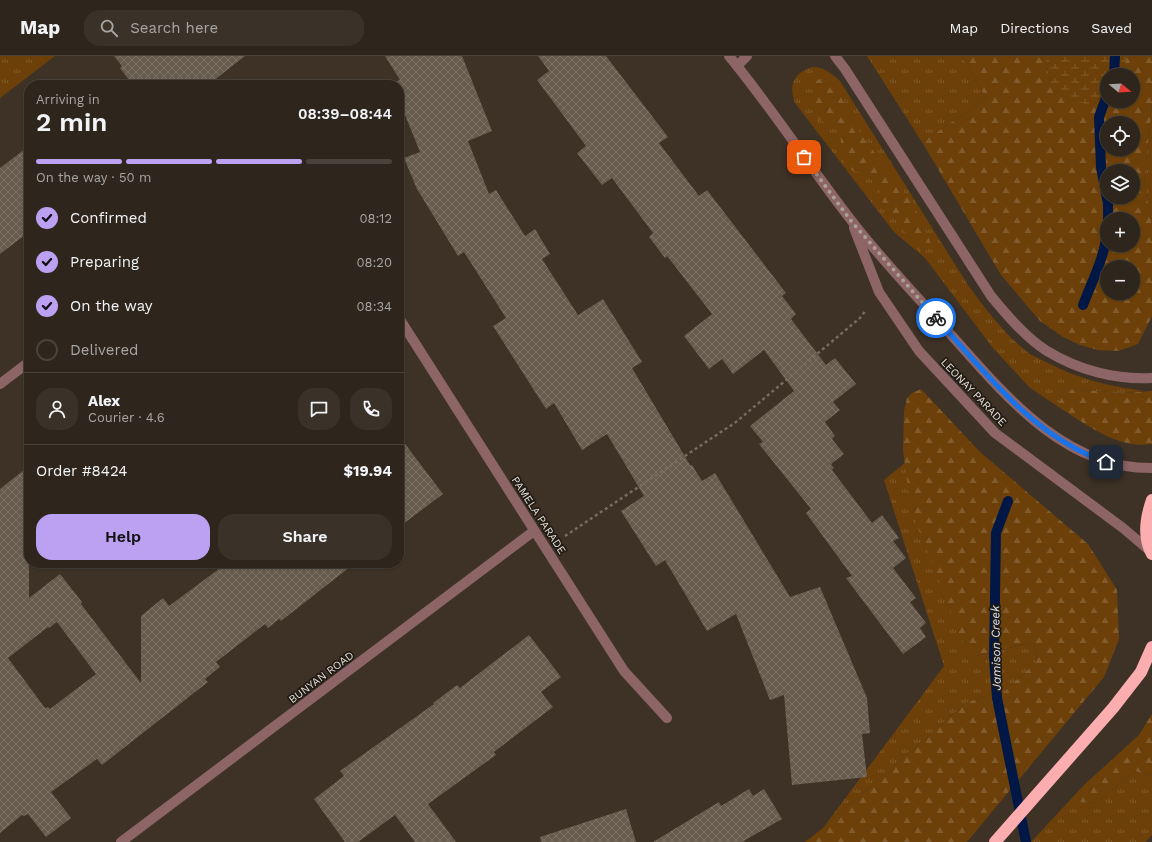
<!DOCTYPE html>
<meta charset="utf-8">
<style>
:root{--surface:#2e261c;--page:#3a3229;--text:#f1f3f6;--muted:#a7a5a3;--line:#49433b;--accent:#bca0f2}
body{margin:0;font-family:"Work Sans",sans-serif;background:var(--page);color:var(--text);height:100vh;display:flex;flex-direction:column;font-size:15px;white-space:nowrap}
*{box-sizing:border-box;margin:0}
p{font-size:13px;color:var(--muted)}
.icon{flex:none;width:22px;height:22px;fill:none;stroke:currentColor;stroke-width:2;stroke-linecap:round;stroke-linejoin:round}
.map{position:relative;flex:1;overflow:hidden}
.side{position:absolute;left:24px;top:24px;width:380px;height:488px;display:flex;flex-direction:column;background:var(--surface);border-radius:16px;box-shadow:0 1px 3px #0004,0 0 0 1px var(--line)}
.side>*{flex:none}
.needle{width:26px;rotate:108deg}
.controls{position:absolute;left:1100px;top:12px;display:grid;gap:8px}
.controls a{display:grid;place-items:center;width:40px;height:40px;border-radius:50%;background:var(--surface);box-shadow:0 1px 3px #0004,0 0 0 1px var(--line);font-size:20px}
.pin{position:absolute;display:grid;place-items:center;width:34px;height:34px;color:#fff;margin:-17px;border-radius:8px;box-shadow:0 2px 6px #0006}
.courier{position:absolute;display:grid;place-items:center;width:40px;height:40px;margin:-20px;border:3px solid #1a73e8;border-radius:50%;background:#fff;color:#222;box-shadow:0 1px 5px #0007}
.headline em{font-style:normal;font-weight:600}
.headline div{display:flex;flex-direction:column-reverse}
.headline{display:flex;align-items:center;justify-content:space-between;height:68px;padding:0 12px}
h1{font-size:26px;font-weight:600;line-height:30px}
.bar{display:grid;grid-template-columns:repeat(4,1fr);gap:6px 4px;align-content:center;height:48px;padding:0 12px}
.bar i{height:5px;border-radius:3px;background:var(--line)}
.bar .selected{background:var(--accent)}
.bar p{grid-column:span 4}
.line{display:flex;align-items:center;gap:10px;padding:0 12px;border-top:1px solid var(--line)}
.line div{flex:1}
.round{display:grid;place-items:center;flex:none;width:42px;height:42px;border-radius:16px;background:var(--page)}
ol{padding:0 12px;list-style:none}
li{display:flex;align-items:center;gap:12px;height:44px}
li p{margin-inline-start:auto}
li .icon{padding:4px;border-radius:50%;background:var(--accent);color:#111;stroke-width:4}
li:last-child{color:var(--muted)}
li i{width:22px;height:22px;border:2px solid var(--line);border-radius:50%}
.cta{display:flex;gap:8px;margin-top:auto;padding:8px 12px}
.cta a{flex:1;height:46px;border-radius:16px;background:var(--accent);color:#111;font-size:16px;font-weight:600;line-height:46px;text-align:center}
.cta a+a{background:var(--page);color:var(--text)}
header{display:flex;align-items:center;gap:24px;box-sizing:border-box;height:56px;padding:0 20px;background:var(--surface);border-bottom:1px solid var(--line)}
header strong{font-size:19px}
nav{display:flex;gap:22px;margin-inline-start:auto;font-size:14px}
.search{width:280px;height:36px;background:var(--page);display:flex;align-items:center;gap:10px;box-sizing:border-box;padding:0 14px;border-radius:16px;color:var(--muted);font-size:15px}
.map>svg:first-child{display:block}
.grass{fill:url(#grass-tufts)}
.forest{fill:url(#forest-firs);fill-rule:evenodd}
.wetland{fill:url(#wetland-marsh)}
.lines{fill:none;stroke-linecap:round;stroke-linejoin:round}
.stream{stroke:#011746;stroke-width:10}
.building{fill:url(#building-cross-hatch);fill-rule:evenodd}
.path{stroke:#776c62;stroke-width:2.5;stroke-dasharray:3 3;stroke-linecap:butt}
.minor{stroke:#8d6566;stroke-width:10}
.highway{stroke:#fcadaf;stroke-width:12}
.done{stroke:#aba198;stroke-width:4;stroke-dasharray:0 7.2}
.route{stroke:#1a73e8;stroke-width:5}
.labels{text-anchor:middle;stroke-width:3.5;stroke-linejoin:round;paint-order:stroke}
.street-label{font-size:11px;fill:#e5ddd6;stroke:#201b15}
.water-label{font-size:12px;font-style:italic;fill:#d9e5f8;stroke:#201b15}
</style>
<header>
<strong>Map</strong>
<div class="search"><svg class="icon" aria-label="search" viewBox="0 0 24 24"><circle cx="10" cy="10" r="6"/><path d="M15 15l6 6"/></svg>Search here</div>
<nav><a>Map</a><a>Directions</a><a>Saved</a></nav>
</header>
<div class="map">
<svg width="1152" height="786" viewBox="0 0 1152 786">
<defs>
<pattern id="grass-tufts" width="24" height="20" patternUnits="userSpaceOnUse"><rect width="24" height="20" fill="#6c4008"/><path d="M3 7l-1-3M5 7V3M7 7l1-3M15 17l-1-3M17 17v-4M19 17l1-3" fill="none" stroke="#815b2b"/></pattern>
<pattern id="forest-firs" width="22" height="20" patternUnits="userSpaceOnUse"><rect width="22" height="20" fill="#6c4008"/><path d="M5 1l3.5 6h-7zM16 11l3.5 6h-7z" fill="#815b2b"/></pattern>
<pattern id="wetland-marsh" width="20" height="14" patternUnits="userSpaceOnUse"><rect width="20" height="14" fill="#6c4008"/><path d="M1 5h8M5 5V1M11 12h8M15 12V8" fill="none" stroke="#815b2b"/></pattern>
<pattern id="building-cross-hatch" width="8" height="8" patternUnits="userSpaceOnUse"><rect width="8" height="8" fill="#665b4c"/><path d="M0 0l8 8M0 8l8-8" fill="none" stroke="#7c7265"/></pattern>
</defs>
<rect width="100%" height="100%" fill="#3e3226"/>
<g class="grass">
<polygon points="0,0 55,0 0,42"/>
<polygon points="867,0 962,0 986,43 922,86"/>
<path d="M812,11C824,11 831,17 840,25L968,229C985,252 1003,277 1026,295C1032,300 1041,303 1048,307C1078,323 1109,330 1144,335L1124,337L1066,333L1057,350L1029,331L993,292L925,202L894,176L795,47C788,27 794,18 812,11Z"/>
<polygon points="1152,48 1152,169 1144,126"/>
<polygon points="911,402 977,600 1034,586 1037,605 1005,635 967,646 823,772 944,610 884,424"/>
<polygon points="1135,715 1152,720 1152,779 1146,786 1031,786 1084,729 1078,746 1096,747"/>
</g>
<g class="forest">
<path d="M962,0H1045L1050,26L1092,50L1107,34V45H1133V19H1121L1127,0H1152V48L1144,126L1152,169V260L1138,288L1118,295L1098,294L1080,289L1063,281L1040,265L1001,219L922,86L986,43ZM1107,67H1133V93H1107ZM1107,115H1133V141H1107ZM1107,163H1133V189H1107ZM1107,211H1133V237H1107Z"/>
<path d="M816,23L834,26C842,42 849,61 859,75C884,111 917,146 931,188L920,196L881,144L876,121L853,115L844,106L840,80L837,73L818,63L809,48Z"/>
<polygon points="921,333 980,396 1088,488 1117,534 1119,583 1104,621 967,786 805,786 823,772 967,646 1005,635 1037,605 1034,586 976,600 963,587 911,454 903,395 904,355 907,342 912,337"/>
<path d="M1066,333L1124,337L1152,335V388C1116,393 1086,368 1057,350Z"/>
<polygon points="1152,658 1152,720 1135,715 1096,747 1078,746 1084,729 1139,679"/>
</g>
<polygon class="wetland" points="1045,0 1127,0 1121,19 1107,19 1107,34 1092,50 1066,42 1050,26"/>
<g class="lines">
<g class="stream">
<polyline points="1114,19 1115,0"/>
<polyline points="1107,39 1099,61 1101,111 1108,148 1108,163"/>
<path d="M1083,249C1092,225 1106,199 1107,173"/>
<polyline points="1008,445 996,477 994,602 997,642 1026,786"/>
</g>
</g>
<g class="building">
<polygon points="114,0 245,0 208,29 133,29 120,12 122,10"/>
<polygon points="385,0 462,0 492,75 468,85 489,138 496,134 525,180 535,173 550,198 542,203 578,259 603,243 642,306 632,312 690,409 692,409 702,425 715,417 790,541 820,531 867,642 870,677 862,678 867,721 792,729 784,639 770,644 736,558 707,575 665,504 656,510 621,455 644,440 607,378 582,394 554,347 546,353 493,270 506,262 464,196 458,200 417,133 404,102 420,96 399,44 399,29 393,29 392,27 400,24"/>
<polygon points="538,0 606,0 668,81 659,87 699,140 707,134 786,237 782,240 796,258 791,263 826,309 835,302 856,328 833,346 840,354 825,366 835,380 832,383 844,398 831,408 834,412 832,414 872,467 882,459 899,482 893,485 906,502 893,512 916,542 910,546 926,567 920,572 926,581 903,598 846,522 852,520 806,457 811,453 759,388 763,386 750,370 794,335 764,294 733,318 722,303 709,313 684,280 712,258 667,200 665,202 649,181 653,177 612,122 602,129 577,97 586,90 537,24 549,15"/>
<polygon points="29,90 29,176 0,198 0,112"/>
<polygon points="399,380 443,438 399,471"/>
<path d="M29,410V542L60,518L82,546L81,548L141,627V560L163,542L169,550L227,507H355L281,565L279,563L268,572L265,568L216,606L220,611L205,623L208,626L102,709L97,703L51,736L71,762L46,781L28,758L24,760L22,759L0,777V433ZM57,566L96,618L50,653L48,651L45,652L8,602L48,571L49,572Z"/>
<polygon points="529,579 561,621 541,636 553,651 494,696 496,699 428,748 456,786 415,786 395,759 358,786 345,786 314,743 344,720 340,715 434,648 433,647 457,629 460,632"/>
<polygon points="749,733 753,740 764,733 782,763 742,786 653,786 719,746 721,750"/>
<polygon points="626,753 636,786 541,786 540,781"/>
</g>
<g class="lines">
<polyline class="path" points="565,480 736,366 860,262 866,254"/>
<g class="minor">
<path d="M729,0C772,52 809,110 851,164C880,202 913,236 945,272C1000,333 1061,413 1152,412"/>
<path d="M835,0L845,13L991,240C1007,259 1025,281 1047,295C1078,314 1116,324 1152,322"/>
<polyline points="737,10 747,0"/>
<polyline points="854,172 879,236 919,295 995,377 1123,472 1150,495"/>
<polyline points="399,262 624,615 667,662"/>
<polyline points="0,328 29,306"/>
<polyline points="121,786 534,475"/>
</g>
<g class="highway">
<path d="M1152,444C1146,461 1143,482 1152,498"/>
<polyline points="995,786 1113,652 1141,616 1152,591"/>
</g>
</g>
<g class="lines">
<polyline class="done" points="804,101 851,165 936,262"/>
<path class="route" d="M936,262C986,317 1033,381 1106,406"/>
</g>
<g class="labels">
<g class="street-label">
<text transform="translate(974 336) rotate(46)" y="4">LEONAY PARADE</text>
<text transform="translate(539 459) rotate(57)" y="4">PAMELA PARADE</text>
<text transform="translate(321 621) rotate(-37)" y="4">BUNYAN ROAD</text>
</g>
<g class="water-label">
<text transform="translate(996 592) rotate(-91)" y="4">Jamison Creek</text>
</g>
</g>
</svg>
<div class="controls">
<a><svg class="needle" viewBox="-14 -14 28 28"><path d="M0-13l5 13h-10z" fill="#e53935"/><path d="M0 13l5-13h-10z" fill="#a7a5a3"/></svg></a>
<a><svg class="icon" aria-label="locate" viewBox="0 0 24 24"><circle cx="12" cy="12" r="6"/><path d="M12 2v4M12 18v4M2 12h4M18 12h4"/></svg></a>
<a><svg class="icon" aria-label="layers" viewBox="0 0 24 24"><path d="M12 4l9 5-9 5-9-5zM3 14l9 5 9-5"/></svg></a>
<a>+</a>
<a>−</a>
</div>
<div class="pin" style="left:804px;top:101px;background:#ea580c"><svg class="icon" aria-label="bag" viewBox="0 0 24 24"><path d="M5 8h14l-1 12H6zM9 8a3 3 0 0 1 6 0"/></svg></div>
<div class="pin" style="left:1106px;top:406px;background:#1f2937"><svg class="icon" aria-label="home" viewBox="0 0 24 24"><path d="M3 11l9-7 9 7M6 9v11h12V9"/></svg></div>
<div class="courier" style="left:936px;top:262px"><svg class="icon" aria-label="bike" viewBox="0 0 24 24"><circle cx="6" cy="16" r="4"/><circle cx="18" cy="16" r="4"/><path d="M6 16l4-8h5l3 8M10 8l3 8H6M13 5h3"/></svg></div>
<section class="side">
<div class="headline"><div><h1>2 min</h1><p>Arriving in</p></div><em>08:39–08:44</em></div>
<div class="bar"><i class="selected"></i><i class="selected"></i><i class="selected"></i><i></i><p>On the way · 50 m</p></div>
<ol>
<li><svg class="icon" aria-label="check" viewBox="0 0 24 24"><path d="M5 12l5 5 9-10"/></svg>Confirmed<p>08:12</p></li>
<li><svg class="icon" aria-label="check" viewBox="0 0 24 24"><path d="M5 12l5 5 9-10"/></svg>Preparing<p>08:20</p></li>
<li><svg class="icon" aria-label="check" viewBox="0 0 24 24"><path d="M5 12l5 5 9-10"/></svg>On the way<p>08:34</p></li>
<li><i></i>Delivered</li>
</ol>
<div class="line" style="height:72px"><a class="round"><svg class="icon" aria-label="person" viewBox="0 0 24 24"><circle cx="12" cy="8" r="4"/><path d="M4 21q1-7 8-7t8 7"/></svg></a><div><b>Alex</b><p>Courier · 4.6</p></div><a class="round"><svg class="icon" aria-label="chat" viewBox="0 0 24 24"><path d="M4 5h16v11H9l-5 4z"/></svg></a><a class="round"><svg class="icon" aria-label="phone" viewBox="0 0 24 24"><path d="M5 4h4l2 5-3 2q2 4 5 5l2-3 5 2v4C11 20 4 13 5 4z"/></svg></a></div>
<div class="line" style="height:52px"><div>Order #8424</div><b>$19.94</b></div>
<div class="cta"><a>Help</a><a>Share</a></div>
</section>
</div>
